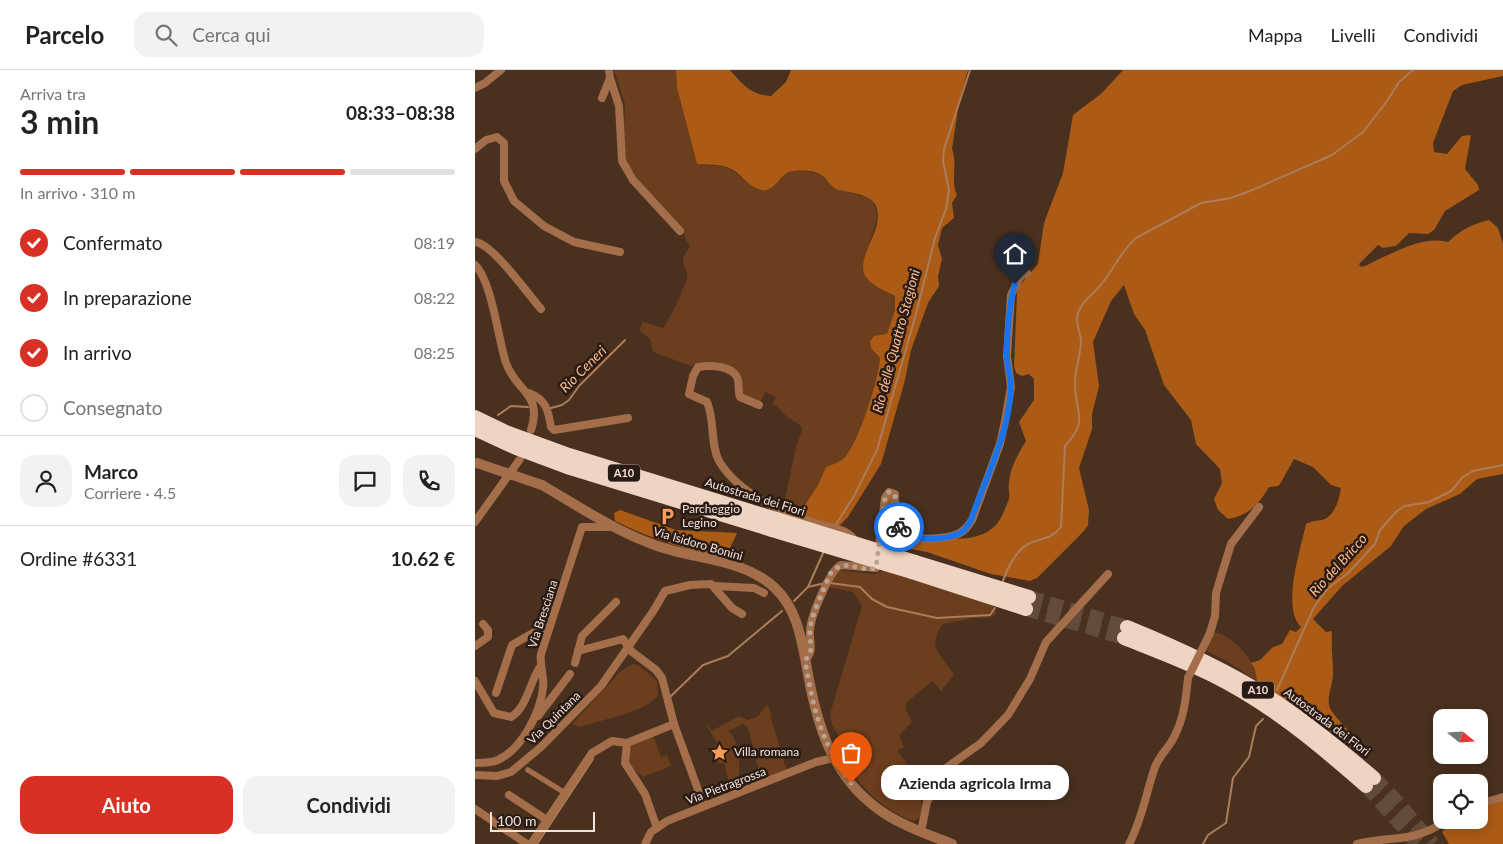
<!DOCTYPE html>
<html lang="it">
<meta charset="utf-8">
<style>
:root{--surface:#fff;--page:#f2f2f2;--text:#222;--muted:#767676;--line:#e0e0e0;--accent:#d93025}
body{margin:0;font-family:Lato,sans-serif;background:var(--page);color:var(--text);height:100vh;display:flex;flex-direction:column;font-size:19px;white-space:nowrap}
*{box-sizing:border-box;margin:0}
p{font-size:16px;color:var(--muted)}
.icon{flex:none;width:28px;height:28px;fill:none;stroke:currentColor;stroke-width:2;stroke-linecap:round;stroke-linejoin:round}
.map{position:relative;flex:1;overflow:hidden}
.sheet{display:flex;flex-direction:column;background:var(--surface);width:475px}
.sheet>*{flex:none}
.needle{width:32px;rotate:108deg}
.buttons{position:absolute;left:958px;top:639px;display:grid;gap:10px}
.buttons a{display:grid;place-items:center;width:55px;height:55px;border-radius:10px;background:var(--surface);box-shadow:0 2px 12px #0003;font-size:25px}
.scale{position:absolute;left:15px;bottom:12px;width:105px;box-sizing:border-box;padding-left:5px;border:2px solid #f4e3d8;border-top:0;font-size:14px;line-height:18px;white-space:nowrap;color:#f4e3d8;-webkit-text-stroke:4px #271b14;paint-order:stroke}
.pin{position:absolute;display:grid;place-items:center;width:42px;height:42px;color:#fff;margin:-51px -21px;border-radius:50% 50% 50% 0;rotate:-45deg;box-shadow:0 0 5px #0007}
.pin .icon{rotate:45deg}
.courier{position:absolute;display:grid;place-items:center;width:50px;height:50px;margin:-25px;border:4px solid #1a73e8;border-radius:50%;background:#fff;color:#222;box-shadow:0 1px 6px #0007}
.bubble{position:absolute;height:35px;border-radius:15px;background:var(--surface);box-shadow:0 2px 12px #0003;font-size:16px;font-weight:700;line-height:35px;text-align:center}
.overview em{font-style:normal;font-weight:700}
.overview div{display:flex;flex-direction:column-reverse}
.overview{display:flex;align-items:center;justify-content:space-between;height:85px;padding:0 20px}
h1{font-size:32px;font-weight:700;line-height:38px}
.bar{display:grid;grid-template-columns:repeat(4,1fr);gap:8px 5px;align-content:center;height:60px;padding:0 20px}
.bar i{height:6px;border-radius:4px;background:var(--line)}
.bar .on{background:var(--accent)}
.bar p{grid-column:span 4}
.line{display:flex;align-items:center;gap:12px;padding:0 20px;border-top:1px solid var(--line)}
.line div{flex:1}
.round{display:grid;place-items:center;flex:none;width:52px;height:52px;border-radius:15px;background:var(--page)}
ol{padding:0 20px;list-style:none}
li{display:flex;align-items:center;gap:15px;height:55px}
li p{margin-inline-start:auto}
li .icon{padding:5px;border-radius:50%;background:var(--accent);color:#fff;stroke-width:4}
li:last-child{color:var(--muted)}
li i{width:28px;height:28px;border:2px solid var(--line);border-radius:50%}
.button{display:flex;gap:10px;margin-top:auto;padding:10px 20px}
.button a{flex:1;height:58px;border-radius:15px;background:var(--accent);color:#fff;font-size:20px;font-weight:700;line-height:58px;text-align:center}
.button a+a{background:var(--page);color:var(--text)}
header{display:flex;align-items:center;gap:30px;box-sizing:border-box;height:70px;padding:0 25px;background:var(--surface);border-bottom:1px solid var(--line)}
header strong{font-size:24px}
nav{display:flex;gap:28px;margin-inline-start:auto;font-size:18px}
.search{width:350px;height:45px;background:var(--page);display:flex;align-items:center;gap:12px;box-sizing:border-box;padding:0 18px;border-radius:15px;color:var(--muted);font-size:19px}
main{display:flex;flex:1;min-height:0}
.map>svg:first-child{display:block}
.green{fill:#6b3e1d}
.forest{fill:#ab5b16}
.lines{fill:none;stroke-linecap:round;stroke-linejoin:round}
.stream{stroke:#ad7c58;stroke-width:2}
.motorway-tunnel{stroke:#634b3b;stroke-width:14;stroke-dasharray:14 7;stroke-linecap:butt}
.pedestrian{stroke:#a36e49;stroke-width:5.5}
.minor{stroke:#a36e49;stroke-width:8}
.tertiary{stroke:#a36e49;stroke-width:10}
.motorway{stroke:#efd4c3;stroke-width:14}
.minor-bridge{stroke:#a36e49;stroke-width:8}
.tertiary-bridge{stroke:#a36e49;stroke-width:10}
.motorway-bridge{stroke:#efd4c3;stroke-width:14}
.done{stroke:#b8a497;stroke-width:5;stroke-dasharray:0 9}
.route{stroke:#1a73e8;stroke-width:6}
.labels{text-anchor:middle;stroke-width:5;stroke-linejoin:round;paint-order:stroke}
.shield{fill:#271b14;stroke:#b6a79d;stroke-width:1}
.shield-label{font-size:11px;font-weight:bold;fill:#f4e3d8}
.street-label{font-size:12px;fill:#f4e3d8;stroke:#271b14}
.poi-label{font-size:12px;fill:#f4e3d8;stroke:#271b14;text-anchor:start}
.water-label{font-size:14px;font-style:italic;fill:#fcba8f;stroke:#271b14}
</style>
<header>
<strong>Parcelo</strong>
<div class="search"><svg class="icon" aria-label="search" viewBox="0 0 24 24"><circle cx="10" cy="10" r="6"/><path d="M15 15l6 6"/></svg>Cerca qui</div>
<nav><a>Mappa</a><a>Livelli</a><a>Condividi</a></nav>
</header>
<main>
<section class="sheet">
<div class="overview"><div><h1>3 min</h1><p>Arriva tra</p></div><em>08:33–08:38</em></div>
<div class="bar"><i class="on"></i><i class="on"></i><i class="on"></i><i></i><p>In arrivo · 310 m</p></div>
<ol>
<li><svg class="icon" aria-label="check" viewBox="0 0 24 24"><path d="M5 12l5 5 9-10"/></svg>Confermato<p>08:19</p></li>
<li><svg class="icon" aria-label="check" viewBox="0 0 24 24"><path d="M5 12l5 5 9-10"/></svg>In preparazione<p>08:22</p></li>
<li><svg class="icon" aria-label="check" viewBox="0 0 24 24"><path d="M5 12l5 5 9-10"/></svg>In arrivo<p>08:25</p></li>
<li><i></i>Consegnato</li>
</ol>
<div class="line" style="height:90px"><a class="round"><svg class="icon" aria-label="person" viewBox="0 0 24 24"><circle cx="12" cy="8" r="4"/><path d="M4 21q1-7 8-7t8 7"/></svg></a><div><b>Marco</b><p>Corriere · 4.5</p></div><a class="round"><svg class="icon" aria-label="chat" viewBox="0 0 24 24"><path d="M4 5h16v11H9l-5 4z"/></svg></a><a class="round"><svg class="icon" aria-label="phone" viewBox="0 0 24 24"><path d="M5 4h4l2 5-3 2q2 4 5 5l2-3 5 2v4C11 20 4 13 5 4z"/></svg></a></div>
<div class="line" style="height:65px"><div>Ordine #6331</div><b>10.62 €</b></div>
<div class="button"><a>Aiuto</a><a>Condividi</a></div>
</section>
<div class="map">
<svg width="1028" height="774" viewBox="0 0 1028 774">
<rect width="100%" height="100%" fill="#49301f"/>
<g class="green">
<path d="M139,0H201L202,18L222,94L254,97L276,115L295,119L310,104L316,101H332L345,104L360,118L394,128L399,133L403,146L388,194L397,213L420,226V240L412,265L399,266L396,278L405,288C404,308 383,375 369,388C365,392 357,395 351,397L343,415L324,444L308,438L321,377L327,360L326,356L311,346L298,333L301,327L291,322L285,332L269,325L263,303C246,295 233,287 216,296L178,282L175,269L164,260L168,252L188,258C195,249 210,217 212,207C213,200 207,196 208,188L215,176L210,169L209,161L171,120L151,93L148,81L150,34Z"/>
<path d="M362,500L400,504L410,500L493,526L518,536L522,543L514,548H498L468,554C450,579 468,586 479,605L468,618L467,622L457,611L431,633V640L437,652L424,665L429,678L424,679L423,682L438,702L437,710L447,733L445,747L439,751C412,743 388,719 371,696L377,688L357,655L355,644L387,536L378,522L353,517Z"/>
<path d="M739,562C756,565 773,584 780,599C782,603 781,607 782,611L750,590L730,580Z"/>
<path d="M158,594L165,596L182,611L183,625C169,644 129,648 106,657L97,654L146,601Z"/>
<path d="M292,634L297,644L295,645L312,701L291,709L289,702L284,701L273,657L268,654L253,661C267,671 265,704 262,718L257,724L249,693L244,694L239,676L243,674L228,650L237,661L264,646L272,650C285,648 286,642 292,634Z"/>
<polygon points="178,665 186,687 192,685 196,696 168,707 153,694 155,676"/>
</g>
<g class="forest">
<path d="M201,0H255C267,14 276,25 296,26L311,12L316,0H493L484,32L477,79C483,94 475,110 482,125L477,133L479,148L467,158L463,175L467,189L463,206L464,216L453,233L436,280L430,310L406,394L373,447L364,456L355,455L324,444L343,415L351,397C357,395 365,392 369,388C383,375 404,308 405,288L396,278L395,271L399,266L412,264L420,240V226C411,221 397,216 391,207C378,187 413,158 400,134C393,123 373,123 361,119C355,116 351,107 345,104C338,100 325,100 318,101C305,102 300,123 287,120C272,117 265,101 252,97C243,94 232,95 222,94L202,18Z"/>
<path d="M648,0H1028V6L987,15L978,21L958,73L959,82L972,84L987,66L996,65L990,99L1003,115L1004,120L970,141L959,160L953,164L934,163L921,176L908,178L903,175L884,194L886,197C893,196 897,192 904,189C925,180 949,166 973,172C986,160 997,154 1014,150L1023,158L1028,174V404L1002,409L985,424L951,439L929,456L916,476L867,516L838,549L851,562L857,561C856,576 858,590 858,604C858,614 852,626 854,635C858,650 884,663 877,678L838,648L782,611L780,599L776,593L785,590L798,577L807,574L815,560L821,562L826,557C806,538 826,478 831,454C838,450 844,451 850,449C861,443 864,429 866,418L856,415L838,397L819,389L805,414L803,416L794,417C784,434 773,446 753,449L743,440L739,429L747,413L745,399L721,374L716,350L689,315L670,260L659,244L649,215L636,231L618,272L624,316L617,344V359L604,398L614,440L613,455L609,461L562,508L555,511L516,504L452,482L430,478L425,479L409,472L412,432L416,425L418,428L423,462C450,466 498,478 520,456C526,450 531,437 534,429C535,424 533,419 534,413C535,398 543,384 551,371L544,352L559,330V309L554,304L547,306L541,303L539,296L542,223L545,215L563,194L569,153L588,103L598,45L627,23Z"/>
<path d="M145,440L201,460L262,463C258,474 251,478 259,489C217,482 178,470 140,451L139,443Z"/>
<polygon points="1028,730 1028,774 974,774 967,762 979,750 1004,750 1004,738"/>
</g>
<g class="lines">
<g class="stream">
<polyline points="76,338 87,335 94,330 104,316 150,270"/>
<polyline points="23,345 36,336 53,337"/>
<polyline points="360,456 379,426 402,380 441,244 460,168 471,139 474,120 468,91 469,79 495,0"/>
<path d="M528,511C532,498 542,479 555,473C567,468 577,469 586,457L590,376C614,349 601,346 600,316C599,301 606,286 606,270C605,263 602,255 602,248C603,235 617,225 624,217C638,201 645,182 661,168L726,133L756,128L775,121L857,85L888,62L912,31L924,12L938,0"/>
<polyline points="355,513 385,517 397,529 412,537 462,548 515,545 520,538"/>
<polyline points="333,517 350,513"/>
<polyline points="319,531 333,517 349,481"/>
<polyline points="802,620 839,537 853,518 872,504 900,474 905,460 922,441 930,436 954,432 976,421 988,407 998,401 1028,395"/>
<polyline points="195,627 228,595 253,586 307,541"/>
<polyline points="62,774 118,689"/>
<polyline points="728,774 733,765 751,753 758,708 774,687 781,656 788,649"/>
</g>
<g class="motorway-tunnel">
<polyline points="554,527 652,557"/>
<polyline points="551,539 649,568"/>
<polyline points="899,708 919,728 958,774"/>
<polyline points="891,716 943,774"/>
</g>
<polyline class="pedestrian" points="53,700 90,723"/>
<g class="minor">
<polyline points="135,8 144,36 147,91 158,110 205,161"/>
<polyline points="0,18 10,13 26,0"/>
<polyline points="127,28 135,8 134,0"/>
<polyline points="0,79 11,70 22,67 29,73 29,111 39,131 69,156 99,172 145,182"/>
<path d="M0,172C18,174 52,223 66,239"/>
<path d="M0,195C17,211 23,269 31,293C41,322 68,323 56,360"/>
<path d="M54,323C71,330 73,339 76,357L79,360L153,348"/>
<path d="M284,335L265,327C263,321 264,315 263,310C259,295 235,295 223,297L218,306L214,324L232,332C240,350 235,374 244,391C263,423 306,442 340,453C353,458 368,457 378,468V473"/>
<polyline points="0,452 45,389"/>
<polyline points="239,516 279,518 289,523"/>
<polyline points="735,563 740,546 741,523 756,474 784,437"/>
<polyline points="0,576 13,567 13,560 8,554"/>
<polyline points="103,581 148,569 156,581 181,600 187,608 199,654 152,673"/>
<path d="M330,590C340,581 334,572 335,561C335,548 355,499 366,495L401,498L410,428L414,422L420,424C420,435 418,453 426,462C436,472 471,469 483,464C490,461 493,456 497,450L525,374L530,351L536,317L532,286L536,225L545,207L552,203"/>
<polyline points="100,593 107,566 141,532"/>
<path d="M0,611L19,643L36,647C52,638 55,611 65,597"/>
<polyline points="21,623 37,575 65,559 75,556"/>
<polyline points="63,646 95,604"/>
<polyline points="199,654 229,736"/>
<polyline points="152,673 150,693 170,724 182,758"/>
<path d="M0,693C7,693 16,693 23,690C47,679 65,643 68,618C70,606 64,596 66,584L107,457H137"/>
<polyline points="0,705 22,706 36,702 66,677 126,616 179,540 190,521 215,515 236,514 257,538 267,544"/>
<polyline points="34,725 72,750"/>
<polyline points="1004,734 1028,727"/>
<polyline points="0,739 52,774"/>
<polyline points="446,762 452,732 471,698 506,673 533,645 555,609 571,572 633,504"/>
<polyline points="56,774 117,683 137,671 152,673"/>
<polyline points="170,774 176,762 192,751 341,692 359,688"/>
<path d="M654,774C667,750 671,723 680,697C685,684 695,677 700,665C709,648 711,627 713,608"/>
<path d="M882,774C920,765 936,774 973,750"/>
</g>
<path class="tertiary" d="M67,415C103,436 137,459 177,474C217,490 267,487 300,518C321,538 326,566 331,593C341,653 356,710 412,745C432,758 455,765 477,774"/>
<g class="motorway">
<polyline points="0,347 31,362 94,385 301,449"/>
<polyline points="0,359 41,378 92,397 297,460"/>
<polyline points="440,492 554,527"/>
<polyline points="437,502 551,539"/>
<path d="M652,557C701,577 748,598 792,626C830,650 865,679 899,708"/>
<path d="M649,568C679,580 709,591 737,605C794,633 843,674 891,716"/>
</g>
<polyline class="minor-bridge" points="713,608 735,563"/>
<polyline class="tertiary-bridge" points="2,393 67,415"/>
<g class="motorway-bridge">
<polyline points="301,449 440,492"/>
<polyline points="297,460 437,502"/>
</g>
</g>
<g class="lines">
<path class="done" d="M376,713C345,669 339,642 330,590C340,581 334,572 335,560C336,545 349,520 355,504C370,486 383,503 401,498L410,428L414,422L420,424L421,451L424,457"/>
<path class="route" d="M424,457C432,473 468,470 483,464C489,462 493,456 496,450C511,407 534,364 536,317C536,307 532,297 532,287C531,271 535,228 540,214"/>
</g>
<defs>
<symbol id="parking-bare" viewBox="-9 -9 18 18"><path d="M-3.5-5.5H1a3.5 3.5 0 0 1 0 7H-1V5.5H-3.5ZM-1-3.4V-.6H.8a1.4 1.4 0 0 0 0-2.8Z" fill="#fd9c56" stroke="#271b14" stroke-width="2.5" paint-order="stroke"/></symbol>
<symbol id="sight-bare" viewBox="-9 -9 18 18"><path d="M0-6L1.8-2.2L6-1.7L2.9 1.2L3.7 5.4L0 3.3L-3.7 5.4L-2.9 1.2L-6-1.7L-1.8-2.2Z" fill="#fd9c56" stroke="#271b14" stroke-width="2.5" paint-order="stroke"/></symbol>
</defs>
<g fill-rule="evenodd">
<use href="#parking-bare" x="180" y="434" width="25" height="25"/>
<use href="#sight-bare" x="232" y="670" width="25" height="25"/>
</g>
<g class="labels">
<g class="shield">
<rect x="133" y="394.5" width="32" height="17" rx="4"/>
<rect x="767" y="611.5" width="32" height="17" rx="4"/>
</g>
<g class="shield-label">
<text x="149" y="407">A10</text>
<text x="783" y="624">A10</text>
</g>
<g class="street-label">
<text transform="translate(280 427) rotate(17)" y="4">Autostrada dei Fiori</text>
<text transform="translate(223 474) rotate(16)" y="4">Via Isidoro Bonini</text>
<text transform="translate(68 544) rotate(-72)" y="4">Via Bresciana</text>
<text transform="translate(79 648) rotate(-45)" y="4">Via Quintana</text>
<text transform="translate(852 652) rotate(37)" y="4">Autostrada dei Fiori</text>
<text transform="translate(251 716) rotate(-21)" y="4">Via Pietragrossa</text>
</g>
<g class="poi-label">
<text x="207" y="443">Parcheggio<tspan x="207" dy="14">Legino</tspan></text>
<text x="259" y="686">Villa romana</text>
</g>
<g class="water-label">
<text transform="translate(421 271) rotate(-75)" y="5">Rio delle Quattro Stagioni</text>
<text transform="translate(108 299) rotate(-45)" y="5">Rio Ceneri</text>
<text transform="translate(863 495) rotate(-48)" y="5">Rio del Bricco</text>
</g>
</g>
</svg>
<div class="buttons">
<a><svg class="needle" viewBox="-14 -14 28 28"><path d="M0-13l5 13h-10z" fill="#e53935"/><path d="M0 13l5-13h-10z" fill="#767676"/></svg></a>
<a><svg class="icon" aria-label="locate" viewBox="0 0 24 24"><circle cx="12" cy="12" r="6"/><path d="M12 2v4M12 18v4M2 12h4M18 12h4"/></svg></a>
</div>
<div class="scale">100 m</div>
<div class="pin" style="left:376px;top:713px;background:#ea580c"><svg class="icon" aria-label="bag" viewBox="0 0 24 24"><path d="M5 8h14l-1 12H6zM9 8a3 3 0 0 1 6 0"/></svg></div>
<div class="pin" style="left:540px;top:214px;background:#1f2937"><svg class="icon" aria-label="home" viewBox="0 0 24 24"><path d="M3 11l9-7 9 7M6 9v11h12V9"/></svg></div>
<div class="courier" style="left:424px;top:457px"><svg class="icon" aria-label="bike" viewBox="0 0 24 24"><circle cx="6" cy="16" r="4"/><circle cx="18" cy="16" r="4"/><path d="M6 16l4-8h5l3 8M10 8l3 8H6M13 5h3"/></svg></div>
<div class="bubble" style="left:406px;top:695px;width:188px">Azienda agricola Irma</div>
</div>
</main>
